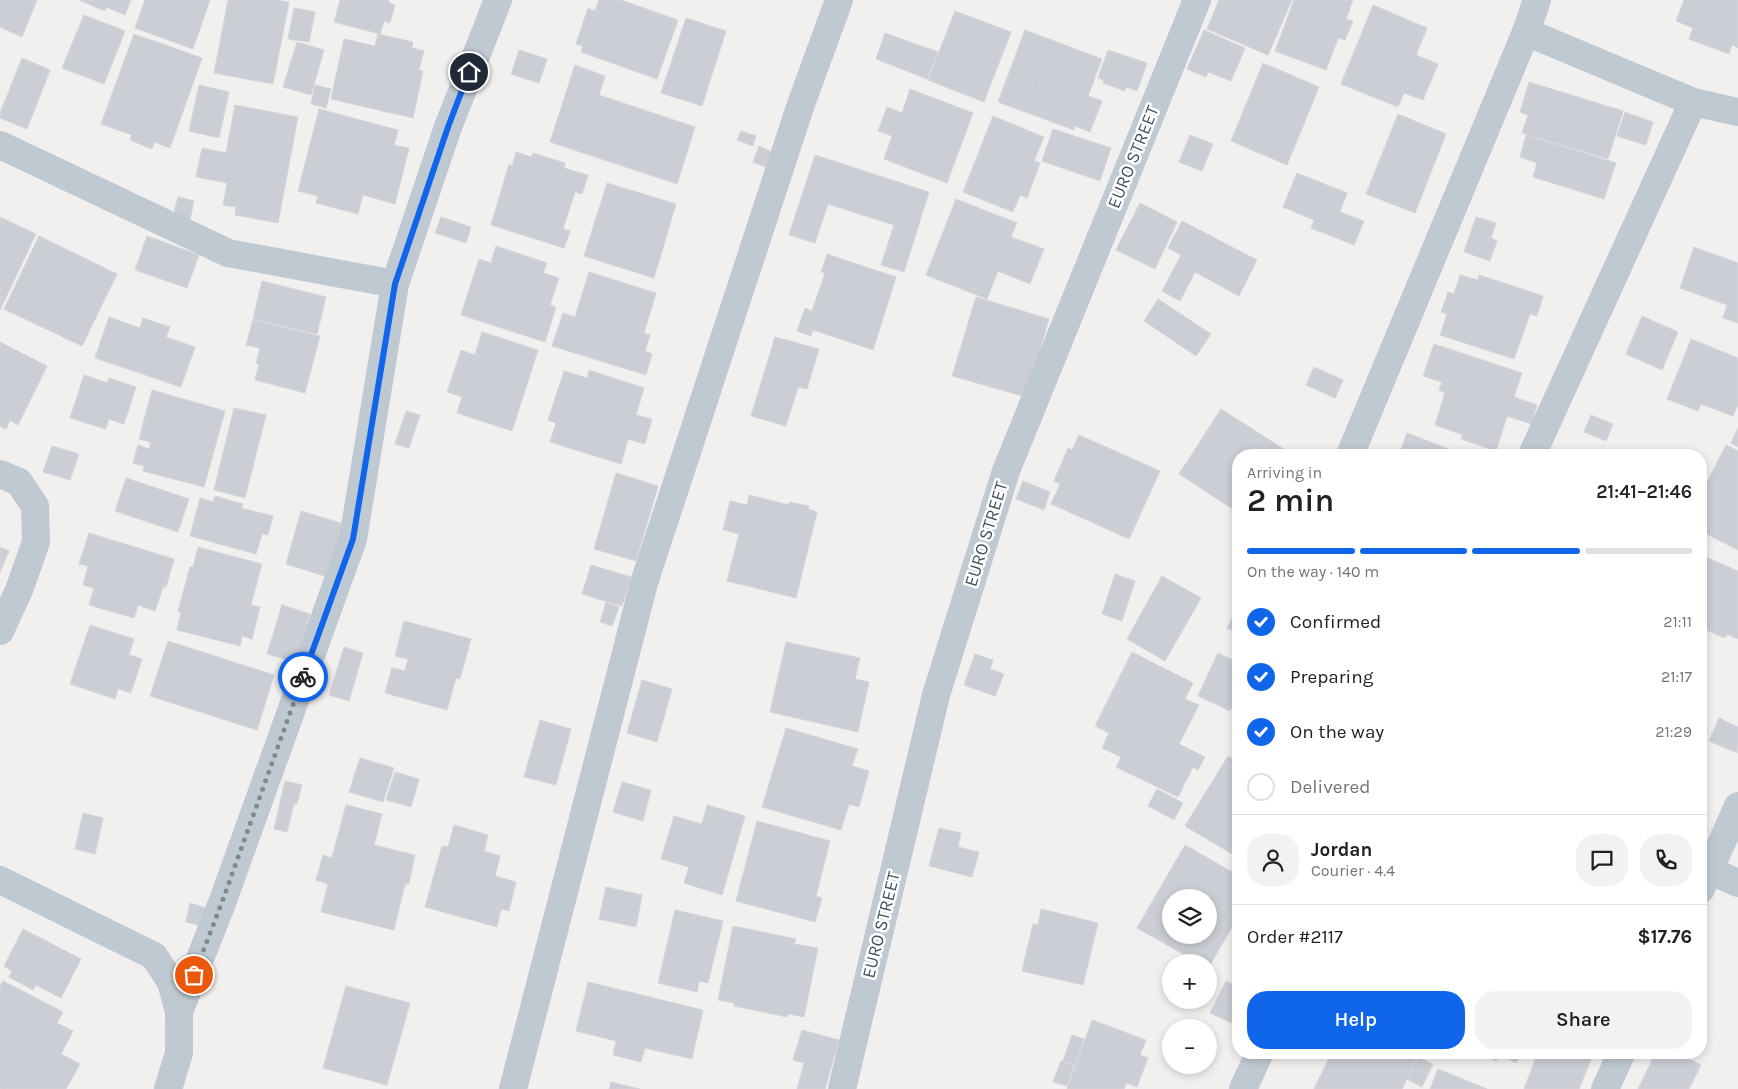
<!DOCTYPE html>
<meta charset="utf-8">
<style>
:root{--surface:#fff;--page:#f2f2f2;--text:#202124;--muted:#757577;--line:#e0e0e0;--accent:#1066eb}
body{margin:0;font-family:Karla,sans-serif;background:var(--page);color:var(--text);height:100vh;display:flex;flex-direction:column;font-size:19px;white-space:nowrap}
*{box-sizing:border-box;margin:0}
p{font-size:16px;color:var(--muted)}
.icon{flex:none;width:28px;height:28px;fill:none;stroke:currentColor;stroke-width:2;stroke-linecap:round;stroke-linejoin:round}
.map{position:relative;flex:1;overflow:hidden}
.details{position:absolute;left:1232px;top:449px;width:475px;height:610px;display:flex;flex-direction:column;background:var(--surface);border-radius:20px;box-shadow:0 2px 8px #0003}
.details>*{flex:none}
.controls{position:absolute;left:1162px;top:889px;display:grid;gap:10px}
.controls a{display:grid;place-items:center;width:55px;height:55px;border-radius:50%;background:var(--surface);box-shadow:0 2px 8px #0003;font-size:25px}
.pin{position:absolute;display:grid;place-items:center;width:42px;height:42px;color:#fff;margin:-21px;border:2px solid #fff;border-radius:50%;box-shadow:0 1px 5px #0007}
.courier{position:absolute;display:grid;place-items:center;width:50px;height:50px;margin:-25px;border:4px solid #1066eb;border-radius:50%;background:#fff;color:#222;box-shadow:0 1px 6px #0007}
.overview em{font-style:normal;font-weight:600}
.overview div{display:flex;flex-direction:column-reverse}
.overview{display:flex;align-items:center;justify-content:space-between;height:85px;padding:0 15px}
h1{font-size:32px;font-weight:600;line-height:38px}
.bar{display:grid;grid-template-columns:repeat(4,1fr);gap:8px 5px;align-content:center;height:60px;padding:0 15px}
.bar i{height:6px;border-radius:4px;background:var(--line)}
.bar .active{background:var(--accent)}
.bar p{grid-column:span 4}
.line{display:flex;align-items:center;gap:12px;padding:0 15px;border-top:1px solid var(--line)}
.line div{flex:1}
.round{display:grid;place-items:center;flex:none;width:52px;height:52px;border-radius:20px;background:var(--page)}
ol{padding:0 15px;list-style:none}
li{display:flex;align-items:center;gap:15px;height:55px}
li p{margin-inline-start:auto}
li .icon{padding:5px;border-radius:50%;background:var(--accent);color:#fff;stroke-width:4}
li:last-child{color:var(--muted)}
li i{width:28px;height:28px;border:2px solid var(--line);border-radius:50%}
.button{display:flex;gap:10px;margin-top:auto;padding:10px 15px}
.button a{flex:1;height:58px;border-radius:20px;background:var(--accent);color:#fff;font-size:20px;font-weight:600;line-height:58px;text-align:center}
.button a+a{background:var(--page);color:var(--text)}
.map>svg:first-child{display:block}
.building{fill:#cbced4;stroke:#d3d5db;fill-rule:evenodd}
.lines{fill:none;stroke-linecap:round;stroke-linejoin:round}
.minor{stroke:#bfc9d2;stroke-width:28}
.done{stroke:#828891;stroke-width:5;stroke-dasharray:0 9}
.route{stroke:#1066eb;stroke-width:6}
.labels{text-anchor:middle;stroke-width:5;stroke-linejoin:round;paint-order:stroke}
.street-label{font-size:18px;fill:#46515e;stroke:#fff}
</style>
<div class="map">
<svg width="1738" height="1089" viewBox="0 0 1738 1089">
<rect width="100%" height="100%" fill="#f2efef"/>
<g class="building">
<polygon points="0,0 37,0 22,37 0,27"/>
<polygon points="79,0 131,0 125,15 106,7 105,11"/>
<polygon points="145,0 210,0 193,49 135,28"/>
<polygon points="228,0 276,0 289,2 273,84 214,73"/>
<polygon points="340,0 389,0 389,3 395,5 390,23 384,21 380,34 334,22"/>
<polygon points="599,0 621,0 678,20 657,79 581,52 583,46 576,44 588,8 595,11"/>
<polygon points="1219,0 1292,0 1268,55 1207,29"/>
<polygon points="1294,0 1353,0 1346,19 1353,21 1345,40 1338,38 1326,70 1275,51"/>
<polygon points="1684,0 1738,0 1738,48 1732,45 1729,54 1689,39 1693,28 1676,21"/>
<polygon points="1373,5 1427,28 1416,55 1438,64 1423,100 1404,93 1398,107 1341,84"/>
<polygon points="294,8 315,12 309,42 288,39"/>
<polygon points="955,11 1011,32 984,102 928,80"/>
<polygon points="84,15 125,31 104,84 62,68"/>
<polygon points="686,18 726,31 702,106 661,93"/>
<path d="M1025,30L1102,59L1088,96L1102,101L1090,132L1075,126L1074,130L998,102ZM1046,65L1063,71L1055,94L1038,88Z"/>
<polygon points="1204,30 1245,48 1231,81 1208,72 1206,77 1187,69"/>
<polygon points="885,33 938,52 927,79 876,59"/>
<polygon points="134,34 202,58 170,148 154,142 152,149 130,140 132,135 101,124"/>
<polygon points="378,34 413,42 412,48 424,51 419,70 423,71 413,118 331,99 344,39 375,46"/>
<polygon points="297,42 324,50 311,95 283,87"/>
<polygon points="519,50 547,59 539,83 511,74"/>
<polygon points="1108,50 1147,63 1137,91 1126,87 1125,91 1103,83 1104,80 1098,78"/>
<polygon points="22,58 50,70 27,129 0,118 0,113"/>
<polygon points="1263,63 1319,87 1287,165 1231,141"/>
<polygon points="575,65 605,76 599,95 695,127 677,184 550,142"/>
<polygon points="1046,65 1063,71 1055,94 1038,88"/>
<polygon points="1529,82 1623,111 1608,159 1522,133 1528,115 1520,112"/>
<polygon points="199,85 229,92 219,138 189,131"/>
<polygon points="315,85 331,89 326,108 311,104"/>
<polygon points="910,89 973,113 947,183 884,159 892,136 878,131 887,107 902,113"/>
<polygon points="235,105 298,117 278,223 235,215 236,207 223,205 227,183 196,177 202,148 226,153"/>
<polygon points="319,109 398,130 394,145 409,148 395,204 363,195 358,214 316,203 318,196 298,191"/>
<polygon points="1625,112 1653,122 1646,145 1617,136"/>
<polygon points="1398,114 1446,134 1415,213 1366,194"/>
<polygon points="993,116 1044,137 1034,161 1040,163 1027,198 1020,195 1013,212 963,192"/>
<polygon points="1053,129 1111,148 1100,181 1042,161"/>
<polygon points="741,131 756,136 753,146 737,140"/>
<polygon points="1190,135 1213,144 1202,171 1179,162"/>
<polygon points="1526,135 1616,163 1604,199 1533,177 1537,163 1520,157"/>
<polygon points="759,146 772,152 766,167 753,162"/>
<polygon points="516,152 531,157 533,153 565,163 564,168 588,175 582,194 575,192 563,229 570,231 564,248 491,225 509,164 512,166"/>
<polygon points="815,155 929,192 904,272 881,265 894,225 828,204 815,243 789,235"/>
<polygon points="1297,173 1347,193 1340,212 1364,221 1354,245 1311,228 1314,220 1283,207"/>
<polygon points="607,183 676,204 654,278 584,256"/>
<polygon points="178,197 194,201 189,224 172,220"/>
<polygon points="956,199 1017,223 1011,237 1044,249 1030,284 998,271 987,299 926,275"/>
<polygon points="1140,203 1177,222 1155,269 1116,250"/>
<polygon points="0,217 36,234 0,310"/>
<polygon points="441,217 471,227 466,243 435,233"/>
<polygon points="1476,217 1496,223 1491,238 1497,241 1490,261 1464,252"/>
<polygon points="1182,221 1257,260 1239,296 1195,272 1180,301 1162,291 1181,255 1168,248"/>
<polygon points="39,236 117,274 82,346 4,309"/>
<polygon points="147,236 199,255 187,288 135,270"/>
<polygon points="496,246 547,263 543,273 559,278 550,305 556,307 545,342 461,315 479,259 491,263"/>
<polygon points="1694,247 1738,263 1738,323 1723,318 1727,305 1680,288"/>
<polygon points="827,254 896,277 873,350 813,330 811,336 797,331 805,308 812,311 825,273 821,272"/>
<polygon points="589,272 656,293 644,333 650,335 645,351 652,354 646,375 552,346 563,313 575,317"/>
<polygon points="1460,275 1478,280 1479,275 1543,296 1537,316 1530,314 1514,359 1440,335 1447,314 1441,312 1448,292 1454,294"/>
<polygon points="262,281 326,297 317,334 253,319"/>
<polygon points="976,297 1049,319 1026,397 952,376"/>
<polygon points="1158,299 1211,334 1196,356 1144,321"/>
<polygon points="1642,316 1678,332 1662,370 1626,354"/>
<polygon points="109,317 140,328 143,318 170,327 166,337 195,347 181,387 95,358"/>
<polygon points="253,320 320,336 305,393 255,380 259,364 256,363 260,348 246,345"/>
<polygon points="482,332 538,350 512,431 457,413 462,397 447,392 461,350 475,355"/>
<polygon points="775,337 819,349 807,389 798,387 786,426 751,416"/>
<polygon points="1691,339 1738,358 1738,404 1733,416 1701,404 1698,411 1667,399"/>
<polygon points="0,342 47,366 18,425 10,420 6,429 0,426"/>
<polygon points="1434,344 1522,373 1514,397 1537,405 1531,424 1507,416 1496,451 1461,439 1463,435 1435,425 1445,393 1439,390 1442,382 1423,376"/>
<polygon points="1314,367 1343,380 1335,398 1306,385"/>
<polygon points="589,370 644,388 636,415 652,419 645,444 628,439 621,464 550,442 556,423 548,420 564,371 587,378"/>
<polygon points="84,375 107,383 109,378 136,387 124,424 109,419 106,429 70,418"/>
<polygon points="152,390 225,411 204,487 143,471 144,466 133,463 138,445 149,449 151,442 139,439"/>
<polygon points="234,408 266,415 245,498 214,490"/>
<polygon points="1221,409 1290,453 1289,455 1239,455 1239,513 1179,474"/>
<polygon points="406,411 420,415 409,448 395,444"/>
<polygon points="1591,415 1613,424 1606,441 1584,432"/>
<polygon points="1738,428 1738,447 1731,443"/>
<polygon points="1407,433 1464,455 1399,455"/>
<polygon points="1079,435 1160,471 1129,539 1051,504 1060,484 1054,481 1068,448 1072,450"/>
<polygon points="1726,445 1738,451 1738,550 1701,531 1701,494"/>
<polygon points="52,446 79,454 70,480 43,472"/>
<polygon points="616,473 658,486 636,561 594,549"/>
<polygon points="126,478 189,499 178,532 115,511"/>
<polygon points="1023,481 1050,492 1044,510 1016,499"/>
<polygon points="749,495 789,505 789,502 809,506 808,509 817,512 796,598 727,581 739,534 723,530 730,501 747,505"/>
<polygon points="215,496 243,504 241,508 273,516 268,535 262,534 256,554 190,536 200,498 213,502"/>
<polygon points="301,511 347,525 331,578 286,564"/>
<polygon points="89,533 174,559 166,587 163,587 155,611 138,605 134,618 89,605 94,588 83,585 88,566 79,564"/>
<polygon points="0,547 9,551 0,572"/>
<polygon points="198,547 262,564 251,605 260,607 252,639 242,636 240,646 177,630 181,613 178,611 190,567 193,567"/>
<polygon points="1701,555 1738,571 1738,639 1727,634 1725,638 1701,628"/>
<polygon points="591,565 631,577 622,606 582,594"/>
<polygon points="1115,574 1135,581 1122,621 1102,614"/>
<polygon points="1162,576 1201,598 1165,661 1127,639"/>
<polygon points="606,602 619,607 612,626 600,622"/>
<polygon points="282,605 310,614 295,662 267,654"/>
<polygon points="1235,612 1239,614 1239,633 1227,628"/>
<polygon points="404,621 471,639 460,679 456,678 447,710 385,693 392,668 405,671 408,659 395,656"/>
<polygon points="90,625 134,639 129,655 142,659 131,693 118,689 115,699 70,684"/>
<polygon points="168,641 274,675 257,730 150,696"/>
<polygon points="786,642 860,658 855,679 869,682 858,732 770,712"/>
<polygon points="344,647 363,653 349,701 329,695"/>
<polygon points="1132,652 1193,683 1185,699 1199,705 1179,744 1205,757 1198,770 1193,767 1178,797 1116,767 1121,757 1102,748 1109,733 1095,726"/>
<polygon points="1218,653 1239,663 1239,697 1236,696 1230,711 1198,696"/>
<polygon points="975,654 993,660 990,669 1004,674 995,696 964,685"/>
<polygon points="642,680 672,689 657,742 627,733"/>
<polygon points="1719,718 1738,727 1737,753 1709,741"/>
<polygon points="540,720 571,729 556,785 524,777"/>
<polygon points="786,728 858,749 852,766 869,771 859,807 849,804 841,830 762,807"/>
<polygon points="1228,756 1239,762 1239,858 1185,826"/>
<polygon points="360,758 394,768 383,802 349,792"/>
<polygon points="395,772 419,779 411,807 386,800"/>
<polygon points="285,781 302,785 297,804 294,804 287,832 274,829"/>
<polygon points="622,782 651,790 643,821 613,812"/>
<polygon points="1157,789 1183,803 1174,820 1148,806"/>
<polygon points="346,805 382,814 374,845 415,855 409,884 405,884 394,930 321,912 328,884 316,880 323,855 332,858"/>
<polygon points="707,805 745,816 722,895 684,883 689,867 661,859 674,816 702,824"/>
<polygon points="83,813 103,818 95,854 75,849"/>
<polygon points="757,821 830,841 816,896 822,898 815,922 736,901"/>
<polygon points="454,825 488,835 484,851 500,856 495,876 516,882 509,911 501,909 497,927 425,907 442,846 448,847"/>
<polygon points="939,828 961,833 958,847 979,852 972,877 929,866"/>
<path d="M1185,845L1239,876V915L1209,967V962H1197L1137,928ZM1171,898H1209V935H1171Z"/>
<polygon points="606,887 642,895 636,927 599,919"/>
<polygon points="190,903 210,909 205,927 186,922"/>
<polygon points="1041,909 1098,923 1083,985 1022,971 1033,924 1038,925"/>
<polygon points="675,910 723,921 708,983 699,981 697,992 658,983"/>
<polygon points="733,926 796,939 794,944 818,948 804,1017 788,1014 787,1017 734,1006 734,1003 718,1000"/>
<polygon points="23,929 81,959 61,998 36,985 33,990 9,977 12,971 4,966"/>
<polygon points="3,981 63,1012 57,1023 73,1031 61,1054 80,1064 66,1089 0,1089 0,986"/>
<polygon points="1226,981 1239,987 1239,1014 1234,1024 1210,1013"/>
<polygon points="588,982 703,1010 692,1059 645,1048 641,1062 613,1055 616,1041 576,1031"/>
<polygon points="346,986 410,1003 387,1085 323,1068"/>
<polygon points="1092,1020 1146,1040 1140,1055 1148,1058 1137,1087 1126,1083 1124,1089 1067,1089"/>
<polygon points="802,1030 839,1040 825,1089 797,1089 804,1063 793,1060"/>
<polygon points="1072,1035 1084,1039 1075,1065 1063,1061"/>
<polygon points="1332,1052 1418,1052 1419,1053 1402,1089 1314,1089"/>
<polygon points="1480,1052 1521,1052 1516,1063 1500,1054 1496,1061"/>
<polygon points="1538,1052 1594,1052 1579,1089 1524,1089"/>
<polygon points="1656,1052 1675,1052 1701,1065 1689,1089 1638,1089"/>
<polygon points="1418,1057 1433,1064 1422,1087 1407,1079"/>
<polygon points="1061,1061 1074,1066 1067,1086 1053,1082"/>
<polygon points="1438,1069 1487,1089 1430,1089"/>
<polygon points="611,1082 640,1089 609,1089"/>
</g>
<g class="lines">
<g class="minor">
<polyline points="1526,32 1693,102 1738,112"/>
<polyline points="0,145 228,253 395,284"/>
<polyline points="1350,455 1526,32 1537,0"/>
<polyline points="1532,455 1693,102"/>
<polyline points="0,474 19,482 35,506 36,542 19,590 0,631"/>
<polyline points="1701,867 1738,883"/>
<polyline points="0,880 154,956 171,982 179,1012 179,1053 168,1089"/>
<polyline points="1701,889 1738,806"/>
<polyline points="179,1012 222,903 353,539 395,284 448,127 498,0"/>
<polyline points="513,1089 644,583 800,107 839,0"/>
<polyline points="842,1089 936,695 1006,471 1197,0"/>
<polyline points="1243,1089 1260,1052"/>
<polyline points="1605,1089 1622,1052"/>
</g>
</g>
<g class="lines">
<polyline class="done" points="194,975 222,902 303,677"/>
<polyline class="route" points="303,677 353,539 395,284 448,127 469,72"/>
</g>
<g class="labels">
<g class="street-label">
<text transform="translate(1133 157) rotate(-68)" y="6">EURO STREET</text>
<text transform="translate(986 534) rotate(-73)" y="6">EURO STREET</text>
<text transform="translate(881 925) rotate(-76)" y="6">EURO STREET</text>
</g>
</g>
</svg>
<div class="controls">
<a><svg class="icon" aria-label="layers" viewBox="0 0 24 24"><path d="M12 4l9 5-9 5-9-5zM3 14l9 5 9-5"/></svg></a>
<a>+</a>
<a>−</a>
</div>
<div class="pin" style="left:194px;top:975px;background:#ea580c"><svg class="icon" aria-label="bag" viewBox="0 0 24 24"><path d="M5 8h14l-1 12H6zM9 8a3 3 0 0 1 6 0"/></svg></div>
<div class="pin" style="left:469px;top:72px;background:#1f2937"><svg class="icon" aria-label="home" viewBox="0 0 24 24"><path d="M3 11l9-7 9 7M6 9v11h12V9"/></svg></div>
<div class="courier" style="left:303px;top:677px"><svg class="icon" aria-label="bike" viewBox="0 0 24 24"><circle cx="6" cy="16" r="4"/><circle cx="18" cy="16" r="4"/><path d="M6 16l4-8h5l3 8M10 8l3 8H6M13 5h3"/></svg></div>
<section class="details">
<div class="overview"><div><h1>2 min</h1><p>Arriving in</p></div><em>21:41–21:46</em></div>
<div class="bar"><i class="active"></i><i class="active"></i><i class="active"></i><i></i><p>On the way · 140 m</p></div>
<ol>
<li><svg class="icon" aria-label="check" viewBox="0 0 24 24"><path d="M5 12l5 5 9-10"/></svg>Confirmed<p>21:11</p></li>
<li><svg class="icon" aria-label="check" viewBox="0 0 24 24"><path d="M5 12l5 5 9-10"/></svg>Preparing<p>21:17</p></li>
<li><svg class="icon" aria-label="check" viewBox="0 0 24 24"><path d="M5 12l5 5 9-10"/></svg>On the way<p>21:29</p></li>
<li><i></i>Delivered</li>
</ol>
<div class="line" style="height:90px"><a class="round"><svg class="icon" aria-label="person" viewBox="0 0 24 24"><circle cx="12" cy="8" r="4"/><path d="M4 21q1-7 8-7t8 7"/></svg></a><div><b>Jordan</b><p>Courier · 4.4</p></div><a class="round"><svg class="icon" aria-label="chat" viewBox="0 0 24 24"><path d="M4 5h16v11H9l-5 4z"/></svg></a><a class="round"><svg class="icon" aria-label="phone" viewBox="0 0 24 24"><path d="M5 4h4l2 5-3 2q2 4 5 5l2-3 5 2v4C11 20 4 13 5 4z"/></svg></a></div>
<div class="line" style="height:65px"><div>Order #2117</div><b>$17.76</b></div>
<div class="button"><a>Help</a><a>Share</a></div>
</section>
</div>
